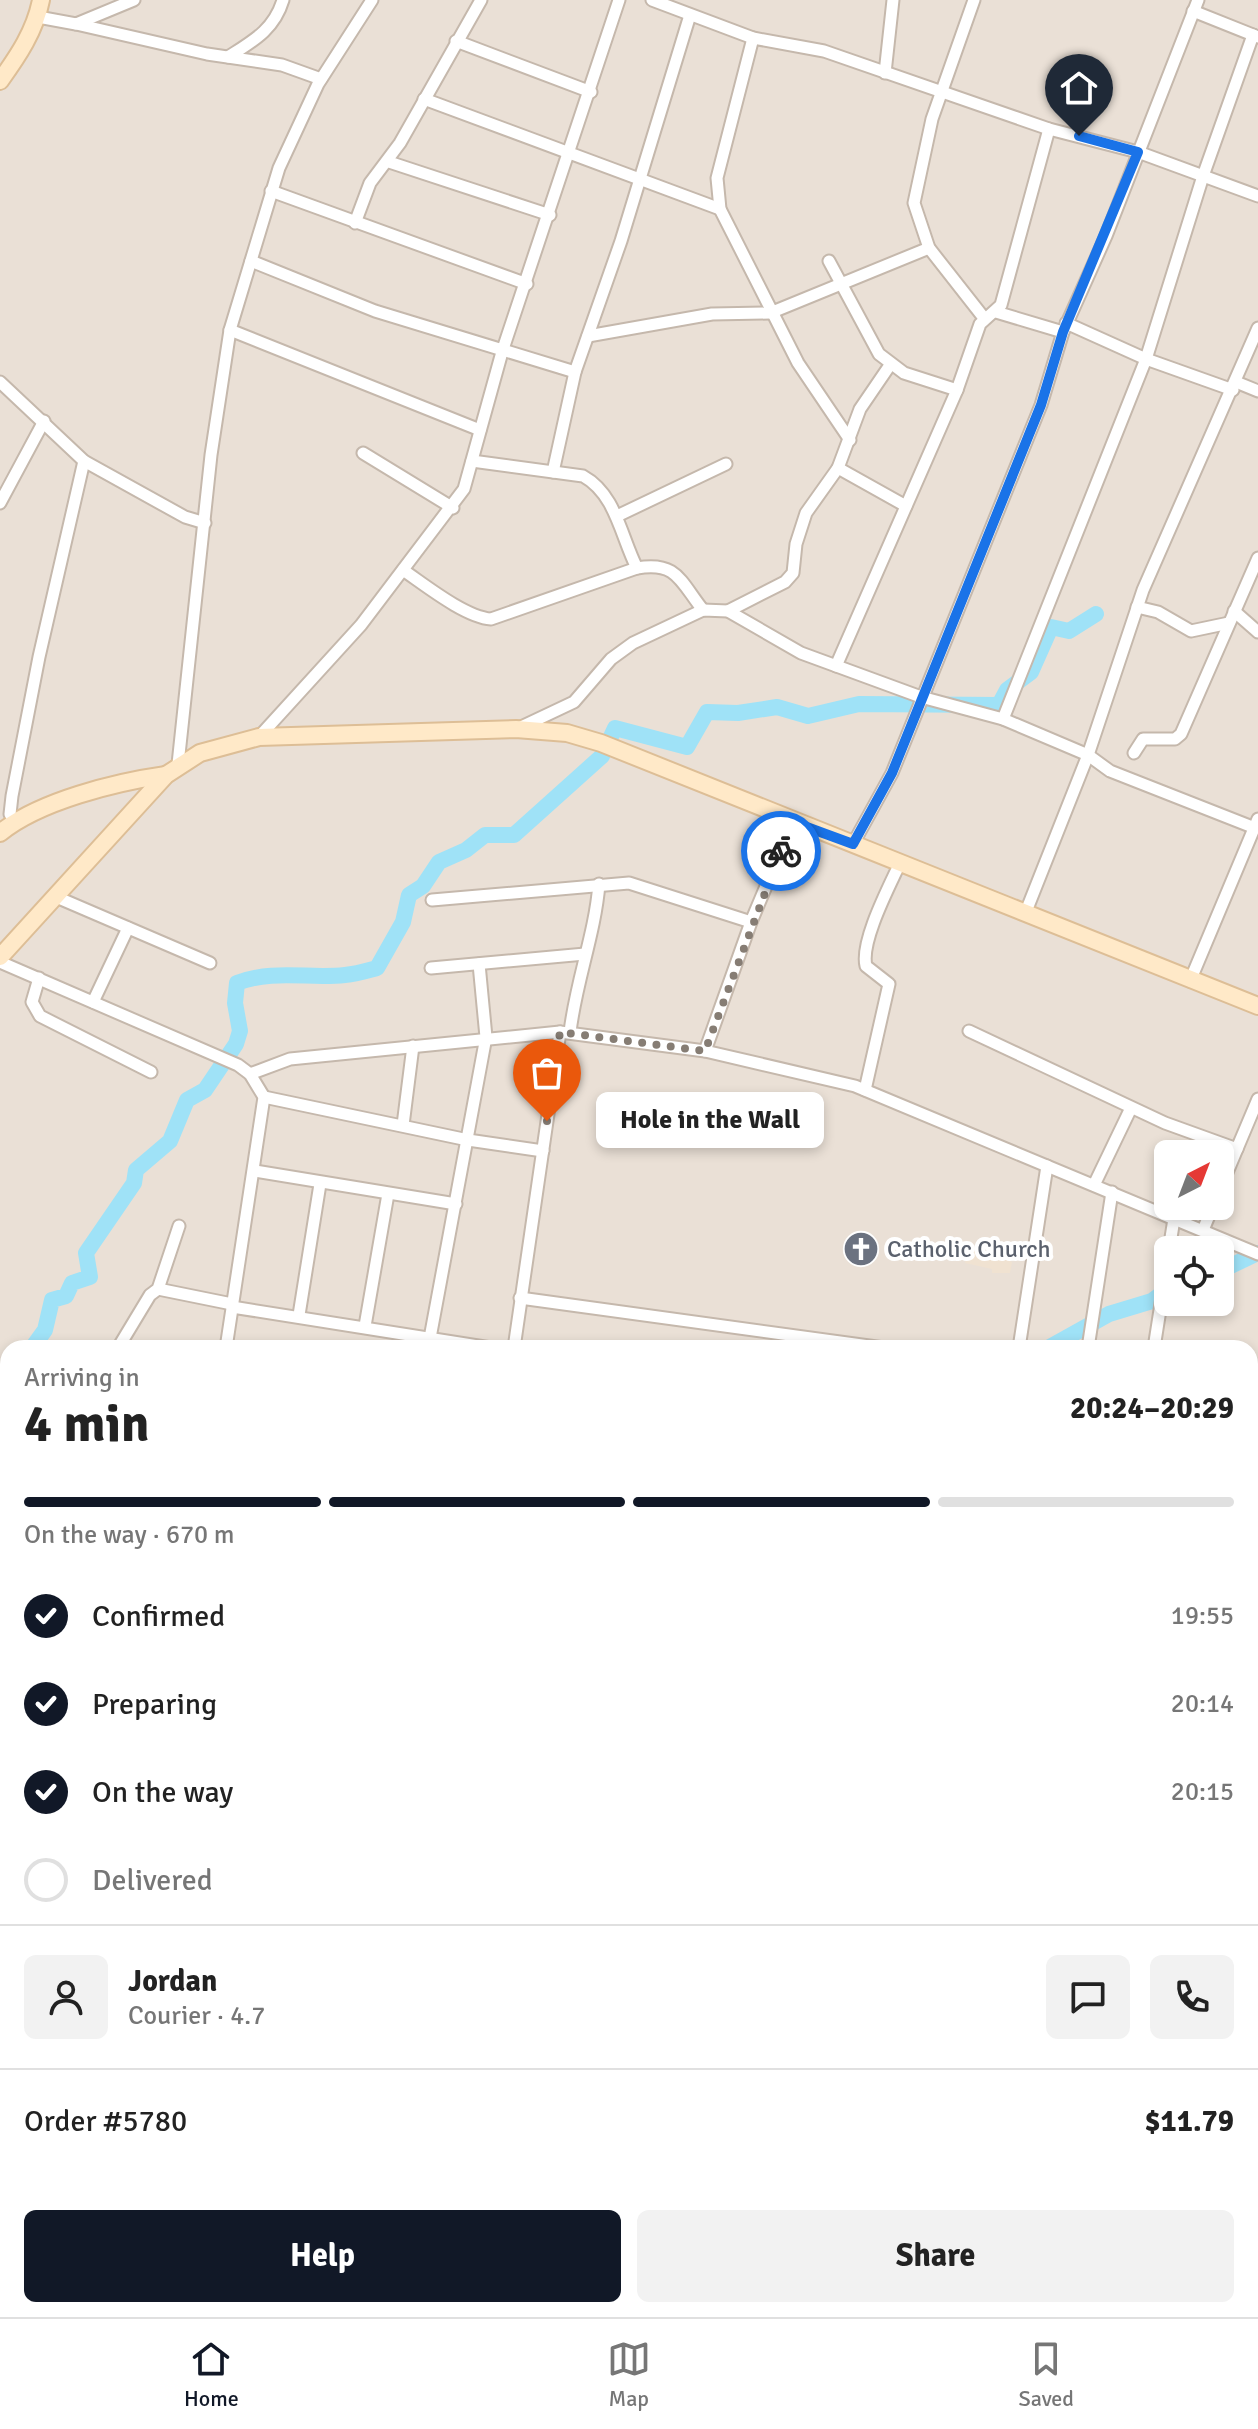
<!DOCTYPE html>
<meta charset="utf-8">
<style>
:root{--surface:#fff;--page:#f2f2f2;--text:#222;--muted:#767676;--line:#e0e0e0;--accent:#111827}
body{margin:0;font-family:Signika,sans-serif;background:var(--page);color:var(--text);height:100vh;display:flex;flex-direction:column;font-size:30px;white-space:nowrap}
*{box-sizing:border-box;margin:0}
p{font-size:26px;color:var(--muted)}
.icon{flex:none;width:44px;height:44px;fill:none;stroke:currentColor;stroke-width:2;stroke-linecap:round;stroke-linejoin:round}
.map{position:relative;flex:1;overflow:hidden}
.side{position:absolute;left:0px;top:1340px;width:1258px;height:978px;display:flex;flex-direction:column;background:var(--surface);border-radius:24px 24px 0 0;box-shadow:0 4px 12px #0003}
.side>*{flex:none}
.needle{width:52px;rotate:42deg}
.buttons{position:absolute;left:1154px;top:1140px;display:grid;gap:16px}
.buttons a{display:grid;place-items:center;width:80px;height:80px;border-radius:12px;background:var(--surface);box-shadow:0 4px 12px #0003;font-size:40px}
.pin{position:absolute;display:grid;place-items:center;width:68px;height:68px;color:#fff;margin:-82px -34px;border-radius:50% 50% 50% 0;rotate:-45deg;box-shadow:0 0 8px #0007}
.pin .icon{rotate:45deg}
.courier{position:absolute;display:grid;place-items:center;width:80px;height:80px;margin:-40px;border:6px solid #1a73e8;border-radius:50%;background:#fff;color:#222;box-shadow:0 2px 10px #0007}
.bubble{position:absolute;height:56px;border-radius:12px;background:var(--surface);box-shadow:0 4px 12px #0003;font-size:26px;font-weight:800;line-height:56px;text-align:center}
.summary em{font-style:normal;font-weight:800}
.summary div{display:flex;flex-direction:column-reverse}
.summary{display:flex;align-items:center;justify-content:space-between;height:136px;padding:0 24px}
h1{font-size:52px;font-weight:800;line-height:60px}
.bar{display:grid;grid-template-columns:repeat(4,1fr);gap:12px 8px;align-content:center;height:96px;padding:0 24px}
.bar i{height:10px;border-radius:6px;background:var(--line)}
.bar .on{background:var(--accent)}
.bar p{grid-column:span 4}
.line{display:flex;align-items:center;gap:20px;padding:0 24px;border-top:2px solid var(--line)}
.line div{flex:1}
.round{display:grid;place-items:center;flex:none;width:84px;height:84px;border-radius:12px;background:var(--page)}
ol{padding:0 24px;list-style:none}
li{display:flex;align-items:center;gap:24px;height:88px}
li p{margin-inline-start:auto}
li .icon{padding:8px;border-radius:50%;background:var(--accent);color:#fff;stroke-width:4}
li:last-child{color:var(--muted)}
li i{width:44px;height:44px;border:4px solid var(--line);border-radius:50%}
.action{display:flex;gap:16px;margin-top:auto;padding:16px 24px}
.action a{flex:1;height:92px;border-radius:12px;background:var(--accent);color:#fff;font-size:32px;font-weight:800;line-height:92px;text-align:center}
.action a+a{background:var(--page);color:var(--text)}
.menu{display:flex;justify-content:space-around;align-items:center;height:112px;border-top:2px solid var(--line);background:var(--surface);font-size:22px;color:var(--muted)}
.menu a{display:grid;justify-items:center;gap:4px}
.menu .on{color:var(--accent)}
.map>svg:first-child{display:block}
.residential{fill:#eae0d6;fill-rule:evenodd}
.education{fill:#f0e2d1}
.pitch{fill:#dbedad}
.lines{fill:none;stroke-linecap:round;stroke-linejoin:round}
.river{stroke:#9fe2f7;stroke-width:16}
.street-casing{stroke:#c5b8ac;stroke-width:15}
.secondary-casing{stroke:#ddbe96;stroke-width:20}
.street{stroke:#fff;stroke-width:11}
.secondary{stroke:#ffe9c8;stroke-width:16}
.done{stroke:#867d74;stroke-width:8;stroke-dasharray:0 14.4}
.route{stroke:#1a73e8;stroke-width:10}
.labels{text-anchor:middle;stroke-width:8;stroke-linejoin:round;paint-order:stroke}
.worship-label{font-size:24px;fill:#5b616d;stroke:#fff;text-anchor:start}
</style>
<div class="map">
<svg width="1258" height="2317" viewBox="0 0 1258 2317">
<rect width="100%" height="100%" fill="#f5efe8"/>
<path class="residential" d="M0,0H1258V2317H0ZM1168,1154H1220V1206H1168ZM1168,1250H1220V1302H1168ZM8,1348H1250V2310H8Z"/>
<g class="education">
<polygon points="968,1249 995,1255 997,1250 1007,1253 1005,1259 1012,1262 1010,1273 992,1273 992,1269 965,1263"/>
<polygon points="1258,1844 1258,2317 1063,2317 1064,2310 1250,2310 1250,1852"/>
</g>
<polygon class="pitch" points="1250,2177 1258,2178 1258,2317 1083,2317 1087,2310 1250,2310"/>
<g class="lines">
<g class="river">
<polyline points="1220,1271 1258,1253"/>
<path d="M32,1348L45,1330L52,1300L66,1296L72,1283L90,1277L86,1253L134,1183L136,1170L170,1141L187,1100L205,1090L236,1044L240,1031L235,1003L237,983C273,969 309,979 345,975C356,974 366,971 377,968L403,922L409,895L423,886L439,862L466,850L485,835H514L602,756L615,728L687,747L707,712L738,713L777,707L808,716L859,704L999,705L1007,690L1031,672L1051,627L1069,631L1096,614"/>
<polyline points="1048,1348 1109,1314 1152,1301 1168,1289"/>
<polyline points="0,1384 8,1375"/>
<polyline points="0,1998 8,1995"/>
<polyline points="0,2116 8,2119"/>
<polyline points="1058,2317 1059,2310"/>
</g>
<defs>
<g id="street">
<polyline points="652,0 753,38 824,51 1049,129 1138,152 1258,196"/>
<polyline points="974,0 932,119 914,203 929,248 984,318"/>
<polyline points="1193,11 1258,37"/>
<polyline points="38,17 76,24 134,0"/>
<polyline points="76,24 207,54 282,65 321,79"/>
<polyline points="753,38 717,178 720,209 798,363 850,440"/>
<polyline points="456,41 591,92"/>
<path d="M228,57C253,41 274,30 283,0"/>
<polyline points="885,73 893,0"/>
<polyline points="424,99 720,209"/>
<polyline points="389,162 550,215"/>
<polyline points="271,191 527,284"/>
<polyline points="355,223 370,183 400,143 481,0"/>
<polyline points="251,261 375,311 575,372"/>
<polyline points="829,261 879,354 904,373 957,390"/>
<polyline points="996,312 1063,332"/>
<polyline points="1066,323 1146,359 1233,390"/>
<polyline points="230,330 480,430"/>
<polyline points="588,336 712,314 770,313 929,248"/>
<polyline points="0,382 84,461 185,517 205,523"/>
<polyline points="1236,382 1258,391"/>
<polyline points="363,453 453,508"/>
<path d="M472,461L583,476C616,494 621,537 637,568C677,561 680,581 703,610"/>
<polyline points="838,468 906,506"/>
<polyline points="553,472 575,372 621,241 690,15"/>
<polyline points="0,503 44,421"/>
<polyline points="617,516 726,464"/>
<path d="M403,570C425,585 465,617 491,619L637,568"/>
<polyline points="1137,607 1158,612 1191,631 1229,623"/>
<polyline points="728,611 785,582 793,573 796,544 806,513 838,468 860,409 890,365"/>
<polyline points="1234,611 1258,632"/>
<polyline points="836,666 957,390 980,324 1001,305 1049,129"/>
<polyline points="1003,719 1146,359 1203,176 1253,35"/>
<polyline points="519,728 574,702 611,659 633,643 703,610 728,611 801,653 921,697 1003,719 1088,755 1110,771 1255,828"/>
<polyline points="259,737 361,625 464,489 502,352 619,0"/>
<polyline points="1134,753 1143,739 1175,739 1181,734 1258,558"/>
<polyline points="178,764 211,455 230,330 279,168 318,84 372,0"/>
<polyline points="14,821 10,814 12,796 39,657 84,461"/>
<polyline points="853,844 892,773 1041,405 1063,332 1106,236 1198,0"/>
<polyline points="54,896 210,963"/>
<polyline points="432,900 629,883 751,922"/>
<polyline points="1025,914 1088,755 1143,590 1258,328"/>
<polyline points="0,962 238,1065 250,1074 264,1097 226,1348"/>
<polyline points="431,968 585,954"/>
<polyline points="39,978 32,1002 40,1016 151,1072"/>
<polyline points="1190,981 1258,819"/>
<polyline points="93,1002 128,928"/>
<polyline points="969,1031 1165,1123 1237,1149"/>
<path d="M570,1032C576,981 595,934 599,884"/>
<polyline points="705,1051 751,922 793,822"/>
<polyline points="250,1074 290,1059 560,1032 705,1051 855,1086 1258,1254"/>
<path d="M865,1090L889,984L866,966C860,942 889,887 900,863"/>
<polyline points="264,1097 468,1140 543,1151"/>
<polyline points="403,1125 413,1046"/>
<polyline points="255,1171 456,1204"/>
<polyline points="1094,1185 1131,1108"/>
<polyline points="1220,1189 1258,1099"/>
<polyline points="1203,1230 1213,1206"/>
<polyline points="1169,1250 1174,1219"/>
<polyline points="158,1289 232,1304"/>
<polyline points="520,1298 884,1348"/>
<polyline points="232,1307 491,1348"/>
<polyline points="299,1315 320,1184"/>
<polyline points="365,1326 388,1194"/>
<polyline points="430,1338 486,1037 479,964"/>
<polyline points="118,1348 150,1295 158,1289 179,1226"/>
<polyline points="514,1348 560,1032"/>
<polyline points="1019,1348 1047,1166"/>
<polyline points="1088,1348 1112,1192"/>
<polyline points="1154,1348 1168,1259"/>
<polyline points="0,1435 8,1436"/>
<polyline points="1250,1435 1258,1436"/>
<polyline points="0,1444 8,1445"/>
<polyline points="0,1594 8,1536"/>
<polyline points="1250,1603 1258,1604"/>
<polyline points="1250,1617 1258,1618"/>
<polyline points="0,1621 8,1622"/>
<polyline points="1250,1678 1258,1645"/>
<polyline points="0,1716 8,1717"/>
<polyline points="0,1867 8,1868"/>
<polyline points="0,1938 8,1939"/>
<polyline points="0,2013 8,2010"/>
<polyline points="0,2122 8,2126"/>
<polyline points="0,2275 8,2266"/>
<polyline points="0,2298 8,2305"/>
<polyline points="14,2310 22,2317"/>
<polyline points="128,2310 136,2317"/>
<polyline points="303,2310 311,2317"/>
<polyline points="409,2310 411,2317"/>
<polyline points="661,2310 663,2317"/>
<polyline points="229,2317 235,2310"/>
<polyline points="373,2317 379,2310"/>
<polyline points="471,2317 482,2315"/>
</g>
<g id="secondary">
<path d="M0,81C18,56 35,31 41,0"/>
<path d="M0,833C39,801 116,782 166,775"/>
<polyline points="0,957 166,775 200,753 259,737 516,729 567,733 601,743 1258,1006"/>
<polyline points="1250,1823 1258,1816"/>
<polyline points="1041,2317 1042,2310"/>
</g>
</defs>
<use href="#street" class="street-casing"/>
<use href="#secondary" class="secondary-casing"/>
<use href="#street" class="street"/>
<use href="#secondary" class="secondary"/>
</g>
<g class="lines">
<polyline class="done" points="547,1121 560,1032 705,1051 781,851"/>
<polyline class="route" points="781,851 793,822 853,844 892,773 1041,405 1063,332 1138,152 1079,136"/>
</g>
<defs>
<symbol id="church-disc" viewBox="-11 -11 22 22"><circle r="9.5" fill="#6b7280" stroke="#fff"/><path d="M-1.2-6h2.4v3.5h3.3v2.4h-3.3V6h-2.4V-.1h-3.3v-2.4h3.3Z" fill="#fff"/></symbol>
</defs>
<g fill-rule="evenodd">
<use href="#church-disc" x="841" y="1229" width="40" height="40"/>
</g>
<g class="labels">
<g class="worship-label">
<text x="887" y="1257">Catholic Church</text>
</g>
</g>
</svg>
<div class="buttons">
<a><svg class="needle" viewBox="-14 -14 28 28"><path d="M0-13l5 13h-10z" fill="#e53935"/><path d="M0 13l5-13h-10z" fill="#767676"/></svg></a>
<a><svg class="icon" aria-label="locate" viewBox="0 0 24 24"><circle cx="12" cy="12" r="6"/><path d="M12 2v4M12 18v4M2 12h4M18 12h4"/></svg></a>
</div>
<div class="pin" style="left:547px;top:1121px;background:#ea580c"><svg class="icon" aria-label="bag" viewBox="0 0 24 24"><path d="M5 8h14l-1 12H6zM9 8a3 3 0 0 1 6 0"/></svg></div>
<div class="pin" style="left:1079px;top:136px;background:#1f2937"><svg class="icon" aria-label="home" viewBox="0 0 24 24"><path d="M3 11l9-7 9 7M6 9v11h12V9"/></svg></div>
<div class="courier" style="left:781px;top:851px"><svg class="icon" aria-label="bike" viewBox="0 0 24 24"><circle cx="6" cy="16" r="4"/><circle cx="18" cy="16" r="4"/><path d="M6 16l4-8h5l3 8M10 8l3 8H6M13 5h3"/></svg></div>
<div class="bubble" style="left:596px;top:1092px;width:228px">Hole in the Wall</div>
<section class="side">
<div class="summary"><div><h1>4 min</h1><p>Arriving in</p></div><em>20:24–20:29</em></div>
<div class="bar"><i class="on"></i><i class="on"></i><i class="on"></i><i></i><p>On the way · 670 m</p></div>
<ol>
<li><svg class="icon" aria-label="check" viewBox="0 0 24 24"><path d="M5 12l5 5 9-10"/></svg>Confirmed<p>19:55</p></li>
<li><svg class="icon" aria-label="check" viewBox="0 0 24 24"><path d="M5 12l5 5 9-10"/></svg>Preparing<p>20:14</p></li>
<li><svg class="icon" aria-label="check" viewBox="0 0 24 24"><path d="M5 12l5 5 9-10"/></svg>On the way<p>20:15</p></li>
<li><i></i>Delivered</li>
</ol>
<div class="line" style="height:144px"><a class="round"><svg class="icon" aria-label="person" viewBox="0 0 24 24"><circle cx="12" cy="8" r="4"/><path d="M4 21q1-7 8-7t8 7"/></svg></a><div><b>Jordan</b><p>Courier · 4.7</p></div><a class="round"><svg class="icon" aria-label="chat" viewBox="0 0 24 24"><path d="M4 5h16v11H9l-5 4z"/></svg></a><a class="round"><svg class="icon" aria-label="phone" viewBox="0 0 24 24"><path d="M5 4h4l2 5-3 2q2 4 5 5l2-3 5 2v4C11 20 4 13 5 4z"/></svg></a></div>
<div class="line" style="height:104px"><div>Order #5780</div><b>$11.79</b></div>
<div class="action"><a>Help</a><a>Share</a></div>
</section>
</div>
<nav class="menu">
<a class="on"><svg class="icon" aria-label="home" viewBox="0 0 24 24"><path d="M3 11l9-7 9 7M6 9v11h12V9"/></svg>Home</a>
<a><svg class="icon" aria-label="map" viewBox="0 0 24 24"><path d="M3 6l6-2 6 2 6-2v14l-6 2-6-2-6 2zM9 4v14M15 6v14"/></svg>Map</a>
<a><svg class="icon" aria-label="saved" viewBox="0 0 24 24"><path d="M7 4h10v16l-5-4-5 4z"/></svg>Saved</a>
</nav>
